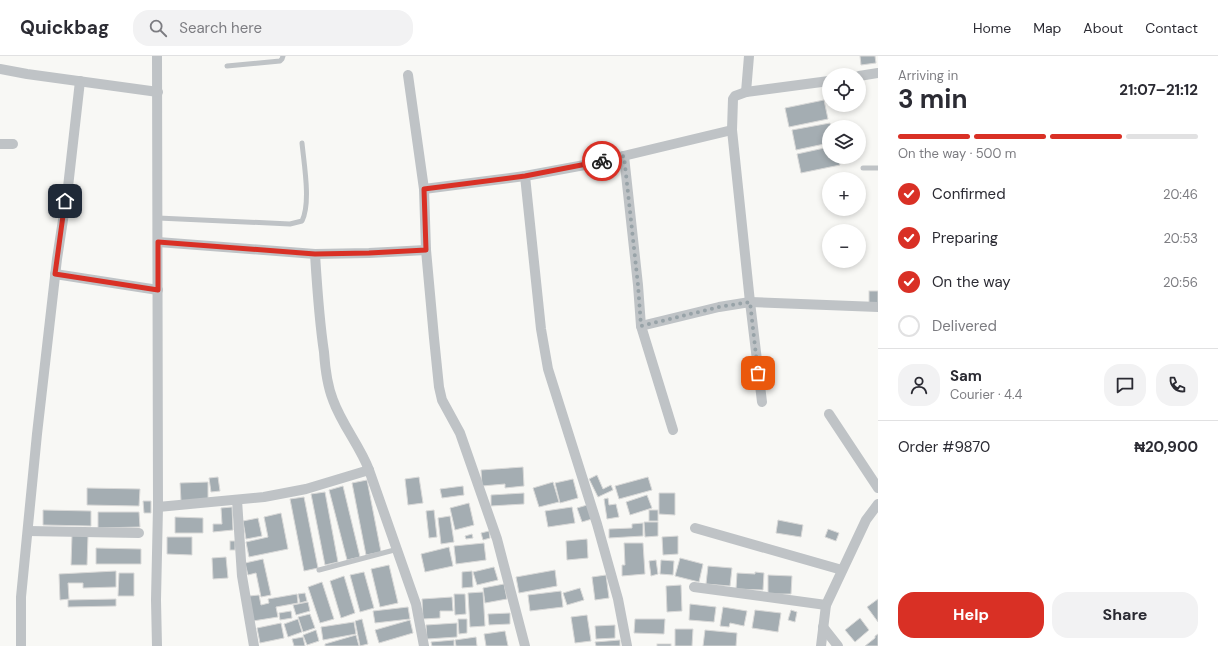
<!DOCTYPE html>
<meta charset="utf-8">
<style>
:root{--surface:#fff;--page:#f2f2f3;--text:#2b2b33;--muted:#7c7c81;--line:#e1e1e2;--accent:#d93025}
body{margin:0;font-family:"DM Sans",sans-serif;background:var(--page);color:var(--text);height:100vh;display:flex;flex-direction:column;font-size:15px;white-space:nowrap}
*{box-sizing:border-box;margin:0}
p{font-size:13px;color:var(--muted)}
.icon{flex:none;width:22px;height:22px;fill:none;stroke:currentColor;stroke-width:2;stroke-linecap:round;stroke-linejoin:round}
.map{position:relative;flex:1;overflow:hidden}
.side{display:flex;flex-direction:column;background:var(--surface);width:340px}
.side>*{flex:none}
.buttons{position:absolute;left:822px;top:12px;display:grid;gap:8px}
.buttons a{display:grid;place-items:center;width:44px;height:44px;border-radius:50%;background:var(--surface);box-shadow:0 2px 6px #0003;font-size:20px}
.pin{position:absolute;display:grid;place-items:center;width:34px;height:34px;color:#fff;margin:-17px;border-radius:8px;box-shadow:0 2px 6px #0006}
.courier{position:absolute;display:grid;place-items:center;width:40px;height:40px;margin:-20px;border:3px solid #d93025;border-radius:50%;background:#fff;color:#222;box-shadow:0 1px 5px #0007}
.summary em{font-style:normal;font-weight:700}
.summary div{display:flex;flex-direction:column-reverse}
.summary{display:flex;align-items:center;justify-content:space-between;height:68px;padding:0 20px}
h1{font-size:26px;font-weight:700;line-height:30px}
.bar{display:grid;grid-template-columns:repeat(4,1fr);gap:6px 4px;align-content:center;height:48px;padding:0 20px}
.bar i{height:5px;border-radius:3px;background:var(--line)}
.bar .on{background:var(--accent)}
.bar p{grid-column:span 4}
.line{display:flex;align-items:center;gap:10px;padding:0 20px;border-top:1px solid var(--line)}
.line div{flex:1}
.round{display:grid;place-items:center;flex:none;width:42px;height:42px;border-radius:16px;background:var(--page)}
ol{padding:0 20px;list-style:none}
li{display:flex;align-items:center;gap:12px;height:44px}
li p{margin-inline-start:auto}
li .icon{padding:4px;border-radius:50%;background:var(--accent);color:#fff;stroke-width:4}
li:last-child{color:var(--muted)}
li i{width:22px;height:22px;border:2px solid var(--line);border-radius:50%}
.action{display:flex;gap:8px;margin-top:auto;padding:8px 20px}
.action a{flex:1;height:46px;border-radius:16px;background:var(--accent);color:#fff;font-size:16px;font-weight:700;line-height:46px;text-align:center}
.action a+a{background:var(--page);color:var(--text)}
header{display:flex;align-items:center;gap:24px;box-sizing:border-box;height:56px;padding:0 20px;background:var(--surface);border-bottom:1px solid var(--line)}
header strong{font-size:19px}
nav{display:flex;gap:22px;margin-inline-start:auto;font-size:14px}
.search{width:280px;height:36px;background:var(--page);display:flex;align-items:center;gap:10px;box-sizing:border-box;padding:0 14px;border-radius:16px;color:var(--muted);font-size:15px}
main{display:flex;flex:1;min-height:0}
.map>svg:first-child{display:block}
.building{fill:#a4adb2;stroke:#d9d9d8}
.lines{fill:none;stroke-linecap:round;stroke-linejoin:round}
.lane{stroke:#bfc3c6;stroke-width:5}
.street{stroke:#bfc3c6;stroke-width:10}
.done{stroke:#98a3a8;stroke-width:4;stroke-dasharray:0 7.2}
.route{stroke:#d93025;stroke-width:5}
</style>
<header>
<strong>Quickbag</strong>
<div class="search"><svg class="icon" aria-label="search" viewBox="0 0 24 24"><circle cx="10" cy="10" r="6"/><path d="M15 15l6 6"/></svg>Search here</div>
<nav><a>Home</a><a>Map</a><a>About</a><a>Contact</a></nav>
</header>
<main>
<div class="map">
<svg width="878" height="590" viewBox="0 0 878 590">
<rect width="100%" height="100%" fill="#f8f8f5"/>
<g class="building">
<polygon points="860,0 875,0 876,7 861,9"/>
<polygon points="824,44 828,63 789,71 785,52"/>
<polygon points="830,67 831,71 829,71 829,87 796,94 792,74"/>
<polygon points="829,91 829,101 838,101 840,109 801,117 797,98"/>
<rect x="869" y="235" width="9" height="14"/>
<polygon points="523,411 524,430 505,432 505,428 482,430 481,414"/>
<polygon points="597,419 603,433 611,429 613,434 598,441 589,423"/>
<polygon points="218,421 220,435 211,436 209,422"/>
<polygon points="419,421 423,447 408,449 405,423"/>
<polygon points="648,421 652,434 619,443 615,430"/>
<polygon points="573,423 578,442 560,447 555,427"/>
<polygon points="367,424 381,496 366,499 352,427"/>
<polygon points="208,426 208,444 181,445 180,427"/>
<polygon points="553,426 559,446 539,451 533,432"/>
<polygon points="343,430 360,501 347,504 329,434"/>
<polygon points="463,430 464,439 442,442 440,433"/>
<polygon points="87,432 140,433 139,450 87,449"/>
<polygon points="325,436 338,506 325,509 311,438"/>
<polygon points="524,437 524,448 491,450 491,439"/>
<polygon points="659,437 675,437 675,459 659,458"/>
<polygon points="647,439 652,452 630,459 626,446"/>
<polygon points="304,441 318,512 304,515 290,443"/>
<polygon points="608,442 609,449 616,448 619,461 607,463 604,443"/>
<polygon points="143,445 151,445 151,457 144,457"/>
<polygon points="469,447 474,469 455,474 450,452"/>
<polygon points="587,449 592,463 582,466 577,452"/>
<polygon points="232,451 233,474 213,476 213,468 222,468 221,452"/>
<polygon points="572,451 575,467 548,471 545,455"/>
<polygon points="43,454 91,455 91,470 43,469"/>
<polygon points="434,454 437,481 429,482 426,455"/>
<rect x="649" y="454" width="9" height="11"/>
<polygon points="98,456 139,456 140,471 98,472"/>
<polygon points="281,457 288,493 249,501 246,486 268,481 264,461"/>
<polygon points="450,460 454,486 441,488 438,462"/>
<polygon points="175,461 203,462 203,477 175,477"/>
<polygon points="258,462 262,480 246,483 243,465"/>
<polygon points="778,464 803,469 801,481 776,477"/>
<polygon points="644,466 658,466 658,480 645,481"/>
<polygon points="643,467 643,480 609,482 609,473 632,472 632,468"/>
<polygon points="828,473 839,477 836,485 825,481"/>
<polygon points="489,475 490,482 483,484 481,477"/>
<polygon points="472,478 473,482 466,483 465,480"/>
<polygon points="72,479 88,480 87,509 71,509"/>
<polygon points="678,480 678,498 663,499 662,481"/>
<polygon points="167,481 192,481 192,499 167,498"/>
<polygon points="587,483 588,502 567,504 566,485"/>
<rect x="230" y="485" width="5" height="9"/>
<polygon points="484,487 486,504 456,508 454,490"/>
<polygon points="624,487 643,487 645,518 622,520 622,509 625,509"/>
<polygon points="449,491 453,510 425,516 421,498"/>
<polygon points="96,492 141,493 141,508 96,508"/>
<polygon points="226,501 228,522 213,523 212,502"/>
<polygon points="680,502 703,508 699,526 675,520"/>
<polygon points="263,503 271,539 261,541 256,517 248,519 245,507"/>
<polygon points="656,504 658,518 651,520 649,505"/>
<polygon points="661,504 674,505 673,519 660,518"/>
<polygon points="389,509 398,547 380,551 371,513"/>
<polygon points="708,510 732,512 730,530 706,528"/>
<polygon points="494,511 498,524 477,529 473,516"/>
<polygon points="555,514 557,530 519,537 516,521"/>
<polygon points="116,515 116,531 83,532 83,527 68,527 69,543 60,544 59,518"/>
<polygon points="472,515 473,531 462,532 462,516"/>
<polygon points="364,516 374,552 360,556 350,519"/>
<polygon points="755,516 764,517 763,534 736,533 737,517 755,518"/>
<polygon points="119,517 134,517 134,540 118,540"/>
<polygon points="606,519 609,542 595,544 592,521"/>
<polygon points="768,519 792,520 791,538 768,538"/>
<polygon points="344,520 355,557 341,562 330,525"/>
<polygon points="322,526 334,563 320,567 308,531"/>
<polygon points="504,528 507,543 485,547 483,532"/>
<polygon points="681,529 682,555 667,556 666,530"/>
<polygon points="580,532 584,544 567,549 563,537"/>
<polygon points="561,535 563,551 530,555 528,539"/>
<polygon points="483,536 485,570 470,571 468,537"/>
<polygon points="305,537 307,545 300,547 298,538"/>
<polygon points="297,538 298,547 276,551 278,561 253,565 249,540 259,539 261,549 269,547 268,543"/>
<polygon points="454,538 465,538 466,558 455,559"/>
<polygon points="452,541 453,555 440,555 440,562 423,563 422,543"/>
<polygon points="116,543 116,550 68,551 68,544"/>
<polygon points="878,543 878,566 867,551"/>
<polygon points="308,546 310,555 296,559 293,549"/>
<polygon points="690,548 716,551 714,566 689,564"/>
<polygon points="408,551 410,563 375,567 373,555"/>
<polygon points="723,551 747,555 744,570 730,567 729,571 720,570"/>
<polygon points="755,554 781,557 778,576 752,572"/>
<polygon points="791,554 797,556 795,566 788,564"/>
<polygon points="291,555 292,562 280,564 279,557"/>
<polygon points="510,557 510,568 489,569 488,558"/>
<polygon points="310,558 315,572 303,576 298,561"/>
<polygon points="587,559 591,585 575,587 571,561"/>
<polygon points="860,562 869,574 855,586 845,574"/>
<polygon points="298,563 302,576 288,581 284,568"/>
<polygon points="362,563 368,588 360,590 355,565"/>
<polygon points="458,563 467,563 467,577 459,578"/>
<polygon points="635,563 665,563 664,578 634,577"/>
<polygon points="410,564 413,577 379,587 375,574"/>
<polygon points="354,566 356,578 323,584 321,571"/>
<polygon points="281,567 284,582 260,587 257,572"/>
<polygon points="457,567 457,581 427,583 426,569"/>
<polygon points="615,569 615,582 596,583 595,570"/>
<polygon points="675,573 693,573 692,590 675,590"/>
<polygon points="316,574 319,585 307,589 303,579"/>
<polygon points="705,574 737,577 736,590 703,590"/>
<polygon points="505,575 508,590 486,590 484,578"/>
<polygon points="878,578 878,590 865,590 875,582 875,580"/>
<polygon points="356,579 359,590 325,590 325,588"/>
<polygon points="303,581 305,590 294,590 292,583"/>
<polygon points="476,581 477,590 456,590 455,584"/>
<polygon points="454,584 454,590 432,590 431,586"/>
<polygon points="620,584 620,590 596,590 595,586"/>
<rect x="657" y="588" width="14" height="2"/>
</g>
<g class="lines">
<g class="lane">
<polyline points="227,10 280,5 282,3 283,0"/>
<polyline points="863,112 878,112"/>
<path d="M158,162L290,168L302,165C311,147 304,108 302,87"/>
<polyline points="319,514 398,493"/>
</g>
<g class="street">
<polyline points="157,0 158,451 156,544 157,590"/>
<polyline points="0,13 27,18 158,36"/>
<polyline points="408,19 424,133 426,194 434,282 439,331 442,344 460,377 497,483 525,590"/>
<polyline points="859,20 878,17"/>
<polyline points="746,36 749,0"/>
<polyline points="0,88 13,88"/>
<polyline points="624,100 638,229 641,270 673,374"/>
<polyline points="525,120 541,273 548,313 597,468 618,543 627,590"/>
<polyline points="424,133 525,120 590,108 732,74"/>
<polyline points="158,186 315,198 369,197 426,194"/>
<path d="M315,198C317,230 319,263 324,296C325,311 327,329 333,344C342,369 360,390 369,414L416,548L424,590"/>
<polyline points="55,218 158,234"/>
<polyline points="641,270 719,251 750,246 878,251"/>
<polyline points="762,346 750,246 732,74 733,43 735,40 746,36 829,25"/>
<polyline points="829,358 878,432"/>
<polyline points="237,444 242,520 254,590"/>
<polyline points="158,451 264,441 306,433 369,414"/>
<polyline points="695,472 842,514"/>
<polyline points="28,475 139,477"/>
<polyline points="694,531 826,549"/>
<polyline points="823,571 838,590"/>
<polyline points="21,590 21,541 37,378 57,203 68,131 80,25"/>
<polyline points="821,590 826,549 866,464 878,448"/>
</g>
</g>
<g class="lines">
<polyline class="done" points="602,105 624,100 638,229 641,270 719,251 750,246 758,317"/>
<polyline class="route" points="65,145 55,218 158,234 158,186 315,198 369,197 426,194 424,133 525,120 602,105"/>
</g>
</svg>
<div class="buttons">
<a><svg class="icon" aria-label="locate" viewBox="0 0 24 24"><circle cx="12" cy="12" r="6"/><path d="M12 2v4M12 18v4M2 12h4M18 12h4"/></svg></a>
<a><svg class="icon" aria-label="layers" viewBox="0 0 24 24"><path d="M12 4l9 5-9 5-9-5zM3 14l9 5 9-5"/></svg></a>
<a>+</a>
<a>−</a>
</div>
<div class="pin" style="left:758px;top:317px;background:#ea580c"><svg class="icon" aria-label="bag" viewBox="0 0 24 24"><path d="M5 8h14l-1 12H6zM9 8a3 3 0 0 1 6 0"/></svg></div>
<div class="pin" style="left:65px;top:145px;background:#1f2937"><svg class="icon" aria-label="home" viewBox="0 0 24 24"><path d="M3 11l9-7 9 7M6 9v11h12V9"/></svg></div>
<div class="courier" style="left:602px;top:105px"><svg class="icon" aria-label="bike" viewBox="0 0 24 24"><circle cx="6" cy="16" r="4"/><circle cx="18" cy="16" r="4"/><path d="M6 16l4-8h5l3 8M10 8l3 8H6M13 5h3"/></svg></div>
</div>
<section class="side">
<div class="summary"><div><h1>3 min</h1><p>Arriving in</p></div><em>21:07–21:12</em></div>
<div class="bar"><i class="on"></i><i class="on"></i><i class="on"></i><i></i><p>On the way · 500 m</p></div>
<ol>
<li><svg class="icon" aria-label="check" viewBox="0 0 24 24"><path d="M5 12l5 5 9-10"/></svg>Confirmed<p>20:46</p></li>
<li><svg class="icon" aria-label="check" viewBox="0 0 24 24"><path d="M5 12l5 5 9-10"/></svg>Preparing<p>20:53</p></li>
<li><svg class="icon" aria-label="check" viewBox="0 0 24 24"><path d="M5 12l5 5 9-10"/></svg>On the way<p>20:56</p></li>
<li><i></i>Delivered</li>
</ol>
<div class="line" style="height:72px"><a class="round"><svg class="icon" aria-label="person" viewBox="0 0 24 24"><circle cx="12" cy="8" r="4"/><path d="M4 21q1-7 8-7t8 7"/></svg></a><div><b>Sam</b><p>Courier · 4.4</p></div><a class="round"><svg class="icon" aria-label="chat" viewBox="0 0 24 24"><path d="M4 5h16v11H9l-5 4z"/></svg></a><a class="round"><svg class="icon" aria-label="phone" viewBox="0 0 24 24"><path d="M5 4h4l2 5-3 2q2 4 5 5l2-3 5 2v4C11 20 4 13 5 4z"/></svg></a></div>
<div class="line" style="height:52px"><div>Order #9870</div><b>₦20,900</b></div>
<div class="action"><a>Help</a><a>Share</a></div>
</section>
</main>
